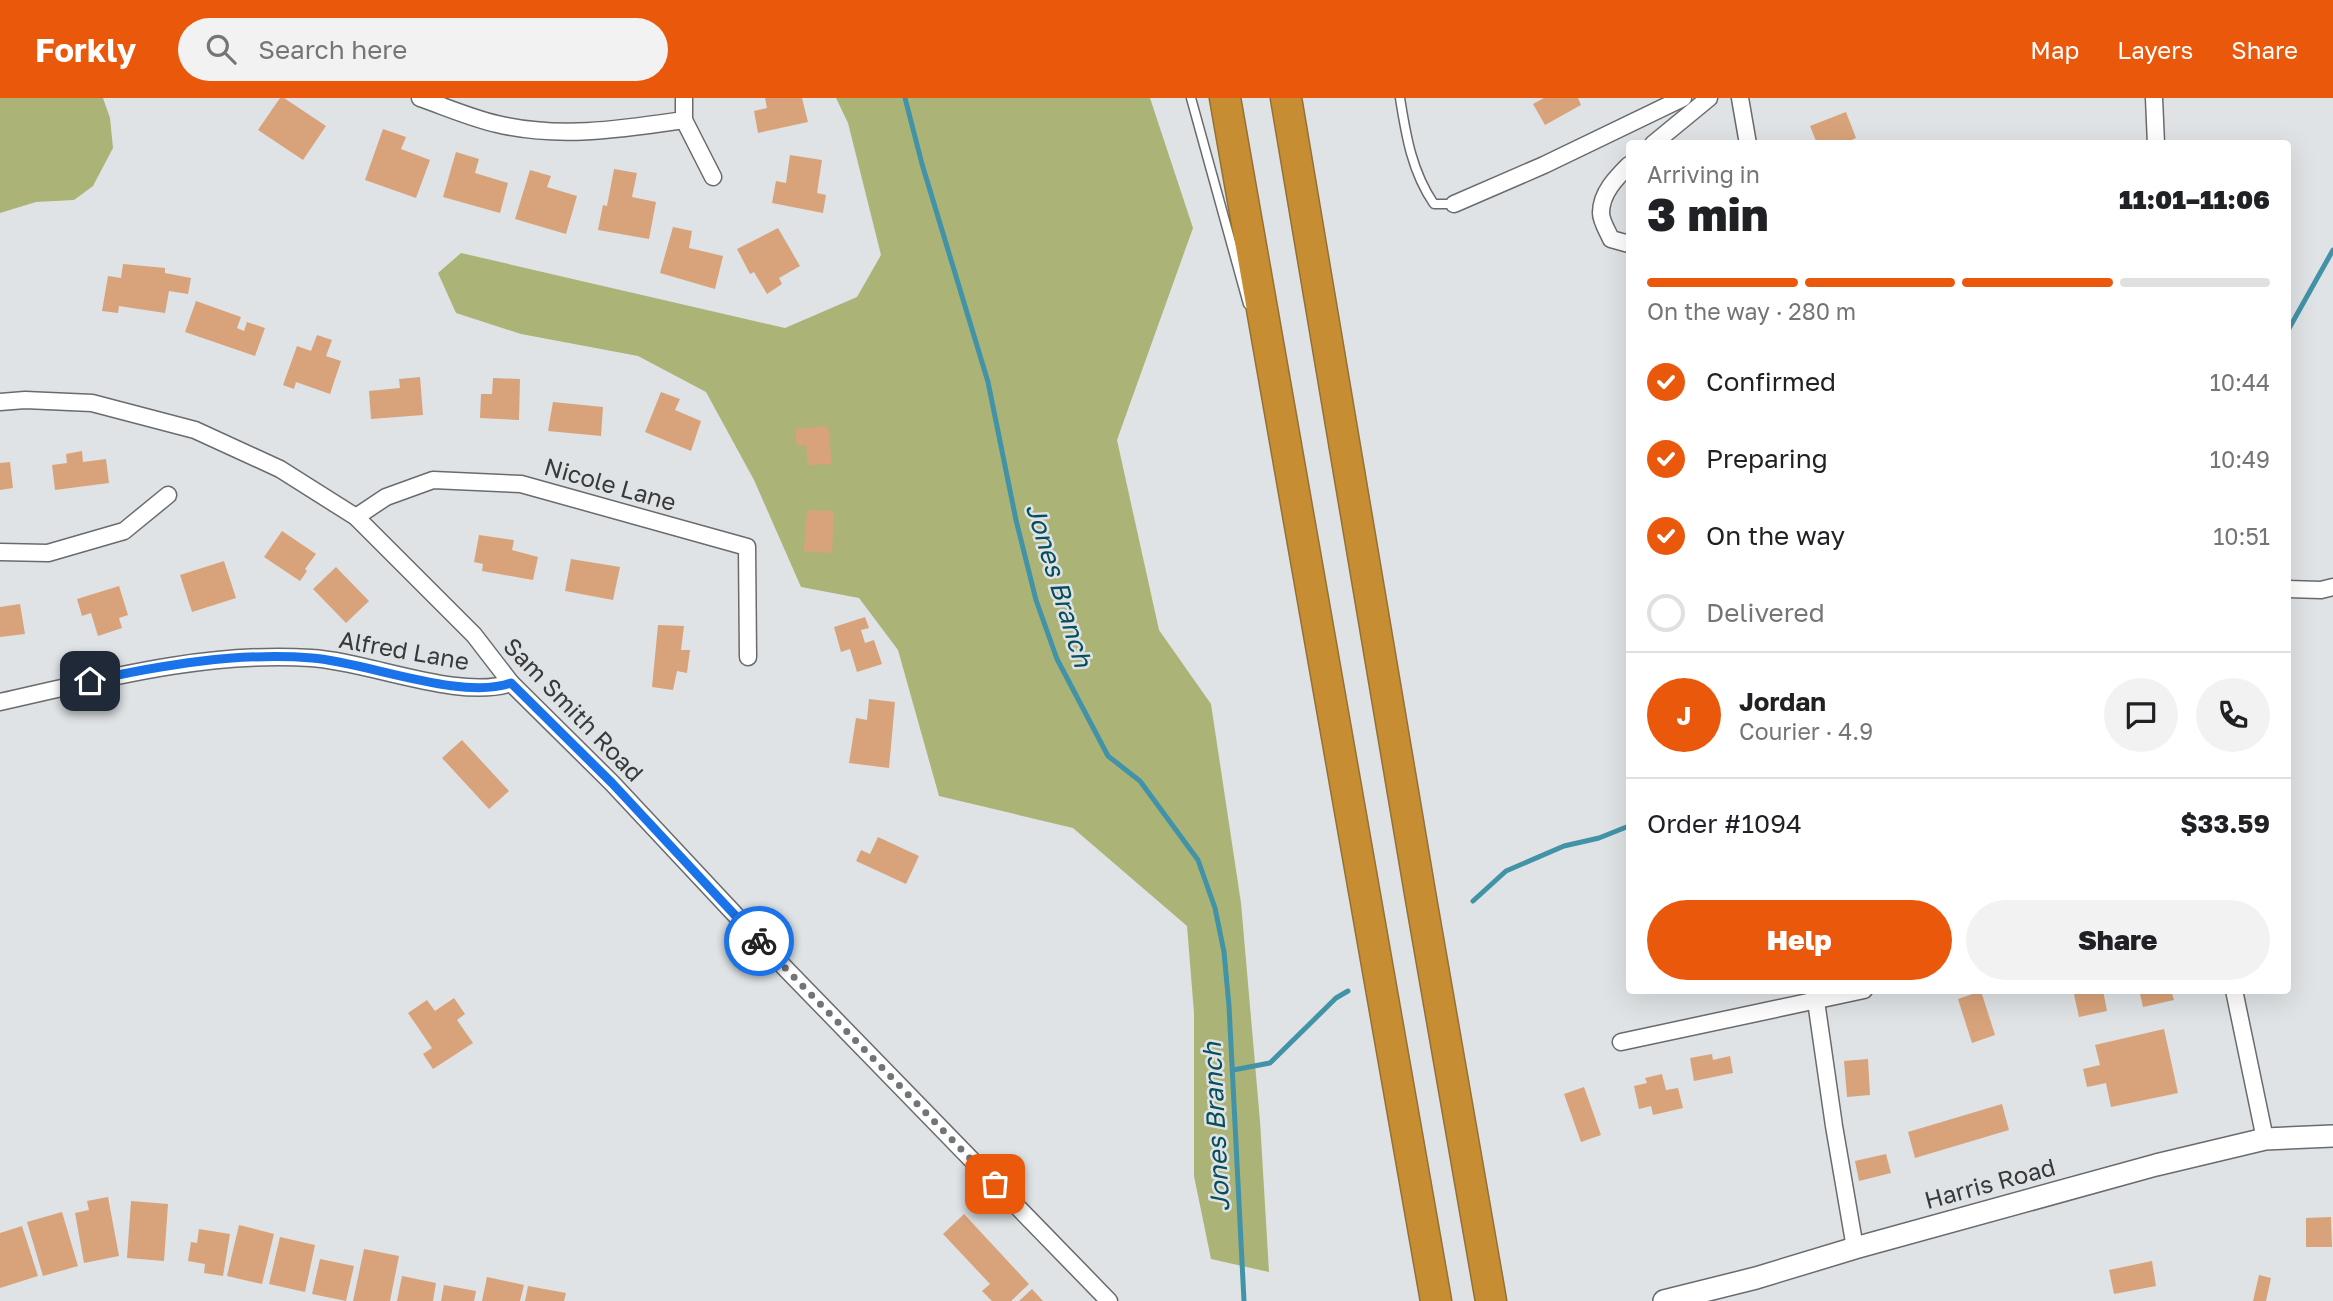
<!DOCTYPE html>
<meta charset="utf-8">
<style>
:root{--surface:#fff;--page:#f2f2f2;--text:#202124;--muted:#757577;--line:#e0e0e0;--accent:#ea580c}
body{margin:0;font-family:"Golos Text",sans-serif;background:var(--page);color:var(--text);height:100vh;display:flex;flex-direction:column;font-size:26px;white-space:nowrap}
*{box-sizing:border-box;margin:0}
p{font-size:23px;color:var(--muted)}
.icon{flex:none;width:38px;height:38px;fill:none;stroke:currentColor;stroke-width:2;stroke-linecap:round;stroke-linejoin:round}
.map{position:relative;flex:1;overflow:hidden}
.drawer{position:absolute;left:1626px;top:42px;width:665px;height:854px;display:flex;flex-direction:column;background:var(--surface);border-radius:7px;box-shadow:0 7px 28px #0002}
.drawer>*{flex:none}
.pin{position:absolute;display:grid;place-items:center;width:60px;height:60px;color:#fff;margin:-30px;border-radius:14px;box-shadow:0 4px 10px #0006}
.courier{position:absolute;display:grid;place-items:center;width:70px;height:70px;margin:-35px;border:5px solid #1a73e8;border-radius:50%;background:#fff;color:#222;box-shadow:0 2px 9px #0007}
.head em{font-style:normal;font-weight:800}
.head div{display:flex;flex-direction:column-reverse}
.head{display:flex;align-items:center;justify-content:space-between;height:119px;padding:0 21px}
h1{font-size:46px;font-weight:800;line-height:52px}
.bar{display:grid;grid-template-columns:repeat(4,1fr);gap:10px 7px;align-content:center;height:84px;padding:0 21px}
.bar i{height:9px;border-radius:5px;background:var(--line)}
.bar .on{background:var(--accent)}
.bar p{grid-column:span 4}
.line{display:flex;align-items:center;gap:18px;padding:0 21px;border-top:2px solid var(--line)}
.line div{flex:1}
.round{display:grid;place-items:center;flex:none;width:74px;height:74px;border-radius:37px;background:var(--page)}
ol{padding:0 21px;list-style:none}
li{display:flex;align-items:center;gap:21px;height:77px}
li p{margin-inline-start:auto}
li .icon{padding:7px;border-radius:50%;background:var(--accent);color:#fff;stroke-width:4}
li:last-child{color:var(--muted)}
li i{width:38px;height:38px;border:4px solid var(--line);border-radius:50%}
.button{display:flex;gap:14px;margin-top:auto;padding:14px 21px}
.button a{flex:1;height:80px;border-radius:42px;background:var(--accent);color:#fff;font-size:28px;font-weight:800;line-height:80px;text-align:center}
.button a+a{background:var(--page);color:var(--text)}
header{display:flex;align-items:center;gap:42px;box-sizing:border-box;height:98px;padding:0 35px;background:var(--accent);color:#fff}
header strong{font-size:33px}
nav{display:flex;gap:38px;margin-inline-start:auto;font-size:24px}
.search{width:490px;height:63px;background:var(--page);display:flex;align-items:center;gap:18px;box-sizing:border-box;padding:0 24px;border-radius:38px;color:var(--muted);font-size:26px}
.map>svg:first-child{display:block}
.forest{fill:#abb476}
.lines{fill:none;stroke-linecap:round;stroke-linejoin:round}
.stream{stroke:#4293a7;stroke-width:5}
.building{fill:#d8a37a}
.service-casing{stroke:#696b6e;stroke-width:11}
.minor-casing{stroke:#696b6e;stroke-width:19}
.tertiary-casing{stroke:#696b6e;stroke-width:24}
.motorway-casing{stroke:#957035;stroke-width:33}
.service{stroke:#fff;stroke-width:8}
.minor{stroke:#fff;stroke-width:16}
.tertiary{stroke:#fff;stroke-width:21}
.motorway{stroke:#c78d33;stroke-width:30}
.done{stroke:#727476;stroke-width:7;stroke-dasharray:0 12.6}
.route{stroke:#1a73e8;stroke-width:9}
.labels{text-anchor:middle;stroke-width:5;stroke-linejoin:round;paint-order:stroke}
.street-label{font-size:24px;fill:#38393a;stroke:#dfe3e5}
.water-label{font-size:26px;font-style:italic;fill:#054e5d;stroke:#dfe3e5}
</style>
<header>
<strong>Forkly</strong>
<div class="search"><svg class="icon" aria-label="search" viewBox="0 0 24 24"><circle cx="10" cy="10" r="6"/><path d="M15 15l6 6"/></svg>Search here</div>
<nav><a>Map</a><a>Layers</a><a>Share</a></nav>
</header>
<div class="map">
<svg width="2333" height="1203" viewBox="0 0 2333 1203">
<rect width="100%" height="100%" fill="#dfe3e5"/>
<g class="forest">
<polygon points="0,0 103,0 110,20 113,50 93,88 74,102 36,104 0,115"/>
<polygon points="836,0 1150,0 1193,130 1117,342 1159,532 1211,606 1241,805 1260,1023 1269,1174 1211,1161 1194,1078 1194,915 1187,828 1073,730 939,698 898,552 859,500 801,489 754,382 706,294 638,258 521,236 456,215 438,175 461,155 785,230 857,199 881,157 848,25"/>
</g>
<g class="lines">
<g class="stream">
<polyline points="905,0 922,66 988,284 1016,422 1036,502 1057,561 1108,658 1140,683 1198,762 1215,810 1224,854 1229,908 1244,1203"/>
<polyline points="2287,234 2333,152"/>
<polyline points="1473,803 1506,773 1564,748 1599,740 1629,728"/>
<polyline points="1233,972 1270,965 1336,900 1348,893"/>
</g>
</g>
<g class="building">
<polygon points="280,0 284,0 326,28 303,62 258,32"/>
<polygon points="765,0 802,0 808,24 758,35 754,13 767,10"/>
<polygon points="1544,0 1578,0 1581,7 1545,27 1533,6"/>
<polygon points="1846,14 1856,40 1843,46 1811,46 1816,43 1810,28"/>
<polygon points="383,31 406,39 401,51 430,62 416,100 365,82"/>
<polygon points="456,54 479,61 475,75 508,85 500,115 443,99"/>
<polygon points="790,57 822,62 817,95 826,97 823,115 772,105 776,83 786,85"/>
<polygon points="614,71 637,75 632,99 656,104 649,141 598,132 603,107 607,108"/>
<polygon points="530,72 551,78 547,89 577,98 566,136 515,121"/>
<polygon points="673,129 692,133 689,150 723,158 715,191 660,175"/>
<polygon points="778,130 800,168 779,180 782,186 767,196 754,174 750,176 737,151"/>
<polygon points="123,166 165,170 165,175 191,180 188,196 169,193 165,215 119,208 118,215 102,213 108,178 121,180"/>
<polygon points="196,203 241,219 237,230 244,233 247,224 265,230 255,258 185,234"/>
<polygon points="317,237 332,242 326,258 341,263 330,296 296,284 294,291 283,287 297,248 311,253"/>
<polygon points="420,279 423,317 371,321 369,293 400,290 399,281"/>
<polygon points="493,280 520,281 519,322 480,320 481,296 492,296"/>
<polygon points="661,294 680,301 675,312 701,323 691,353 645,334"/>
<polygon points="553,304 603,309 601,338 548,333"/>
<polygon points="828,328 832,366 808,367 806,347 797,348 795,331"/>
<polygon points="82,353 83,364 106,361 109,385 55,392 52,367 67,365 66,356"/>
<polygon points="10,364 13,390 0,392 0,365"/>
<polygon points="807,412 834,413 832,455 804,453"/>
<polygon points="282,433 316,456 305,471 307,473 300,483 264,459"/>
<polygon points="479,437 514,442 512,452 538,459 533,482 482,473 483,466 474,464"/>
<polygon points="571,461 620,469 613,502 565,493"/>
<polygon points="224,463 236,500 192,514 180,477"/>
<polygon points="336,469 369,503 346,525 313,491"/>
<polygon points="119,488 128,517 119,520 122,530 98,538 91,515 82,518 77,501"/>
<polygon points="20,506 25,536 0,539 0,509"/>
<polygon points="865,519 869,530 861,532 865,545 874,542 882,566 857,574 850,551 841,554 834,529"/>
<polygon points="658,527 684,528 681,552 690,552 687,575 677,573 673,592 652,589"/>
<polygon points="869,601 895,604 889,670 849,665 856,620 867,622"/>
<polygon points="462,642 509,693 489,711 442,660"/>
<polygon points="878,739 919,758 906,786 856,763 861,752 870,756"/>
<polygon points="2073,892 2103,892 2107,913 2079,919"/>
<polygon points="2139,892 2171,892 2174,902 2143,909"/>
<polygon points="1981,893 1995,937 1972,945 1958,901"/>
<polygon points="454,900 465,916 457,922 473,945 433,971 423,956 432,950 408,915 427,902 435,913"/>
<polygon points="2164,931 2178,995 2111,1009 2106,985 2087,989 2083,971 2100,967 2095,947"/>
<polygon points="1712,956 1713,962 1730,958 1733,975 1694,983 1690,960"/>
<polygon points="1868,961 1870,997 1847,999 1844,963"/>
<polygon points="1662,976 1666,992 1678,990 1683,1010 1653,1017 1651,1008 1639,1011 1634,988 1647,985 1645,980"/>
<polygon points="1584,989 1601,1037 1581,1044 1564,996"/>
<polygon points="2002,1006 2009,1032 1915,1060 1908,1034"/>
<polygon points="1886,1056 1891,1075 1859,1083 1855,1063"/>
<polygon points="108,1099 119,1158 84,1165 75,1115 89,1112 87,1103"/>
<polygon points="131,1103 168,1106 164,1163 127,1160"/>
<polygon points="62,1114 78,1168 43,1178 27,1124"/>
<polygon points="964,1116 1029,1186 1011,1203 992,1203 982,1193 990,1186 943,1136"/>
<polygon points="2331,1119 2332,1149 2306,1149 2306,1120"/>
<polygon points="239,1127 274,1136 262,1186 227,1178"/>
<polygon points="22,1128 38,1178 0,1190 0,1135"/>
<polygon points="199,1131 230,1136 223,1178 204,1175 205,1166 188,1163 191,1144 197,1145"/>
<polygon points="280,1139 315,1147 305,1194 269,1186"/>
<polygon points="364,1151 399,1158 390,1203 353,1203"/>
<polygon points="320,1161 354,1168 346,1203 312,1196"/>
<polygon points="2152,1163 2156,1188 2114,1196 2109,1172"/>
<polygon points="2259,1177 2271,1180 2266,1203 2253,1203"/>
<polygon points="402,1178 436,1185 433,1203 397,1203"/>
<polygon points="487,1179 524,1187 520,1203 482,1203"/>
<polygon points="444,1187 476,1193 474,1203 441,1203"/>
<polygon points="528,1188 566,1195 564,1203 525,1203"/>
<polygon points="1032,1191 1043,1203 1019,1203"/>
</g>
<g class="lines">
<defs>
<g id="service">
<polyline points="1191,0 1248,206"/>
<path d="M1400,0C1406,38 1412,74 1434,106H1454"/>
</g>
<g id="minor">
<path d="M420,0C446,9 471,20 497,26C560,41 622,31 684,22"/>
<polyline points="684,0 684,22 713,79"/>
<polyline points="1740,0 1748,46"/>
<polyline points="2154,0 2156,46"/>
<polyline points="1653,46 1709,0"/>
<path d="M1629,67C1616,80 1601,95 1601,115C1601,123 1608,134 1611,141L1629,146"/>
<polyline points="1454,106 1544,67 1683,0"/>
<polyline points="0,304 25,302 92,305 195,332 280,371 356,419 474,537 511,585 612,685 786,871 1109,1203"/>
<polyline points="356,419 386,399 433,382 521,386 747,449 748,559"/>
<polyline points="0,454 48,455 124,433 168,397"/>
<polyline points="2287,491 2321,492 2333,489"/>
<path d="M0,604C102,581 206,553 311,560C367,563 460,603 511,585"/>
<polyline points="2234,892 2265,1041"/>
<polyline points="1816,903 1834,1028 1855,1150"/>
<polyline points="1621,944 1864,892"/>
</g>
<polyline id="tertiary" points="1664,1203 1756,1180 1855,1150 2156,1067 2265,1041 2333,1038"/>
<g id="motorway">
<polyline points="1225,0 1436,1203"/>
<polyline points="1286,0 1421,801 1491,1203"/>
</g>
</defs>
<use href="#service" class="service-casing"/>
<use href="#minor" class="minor-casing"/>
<use href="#tertiary" class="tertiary-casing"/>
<use href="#motorway" class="motorway-casing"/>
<use href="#service" class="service"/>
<use href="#minor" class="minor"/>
<use href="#tertiary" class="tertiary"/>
<use href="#motorway" class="motorway"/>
</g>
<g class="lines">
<polyline class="done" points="759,843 995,1086"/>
<path class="route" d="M90,583C161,567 239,554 312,560C366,564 461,603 511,585L612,685L759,843"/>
</g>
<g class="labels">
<g class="street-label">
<text transform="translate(610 387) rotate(16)" y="8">Nicole Lane</text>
<text transform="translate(404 553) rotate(10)" y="8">Alfred Lane</text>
<text transform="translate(573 612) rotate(46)" y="8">Sam Smith Road</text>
<text transform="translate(1990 1086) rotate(-15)" y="8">Harris Road</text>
</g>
<g class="water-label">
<text transform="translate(1059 487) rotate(73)" y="9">Jones Branch</text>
<text transform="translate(1216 1029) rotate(-93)" y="9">Jones Branch</text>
</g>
</g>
</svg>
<div class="pin" style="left:995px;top:1086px;background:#ea580c"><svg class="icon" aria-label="bag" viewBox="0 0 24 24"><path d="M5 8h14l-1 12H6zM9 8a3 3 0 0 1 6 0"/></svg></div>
<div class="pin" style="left:90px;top:583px;background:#1f2937"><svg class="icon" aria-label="home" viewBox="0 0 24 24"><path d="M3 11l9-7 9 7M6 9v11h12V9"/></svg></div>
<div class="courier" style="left:759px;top:843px"><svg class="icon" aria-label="bike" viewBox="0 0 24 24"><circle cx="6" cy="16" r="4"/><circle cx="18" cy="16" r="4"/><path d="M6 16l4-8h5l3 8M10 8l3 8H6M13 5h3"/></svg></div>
<section class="drawer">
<div class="head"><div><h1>3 min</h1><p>Arriving in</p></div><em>11:01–11:06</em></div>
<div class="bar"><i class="on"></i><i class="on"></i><i class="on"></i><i></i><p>On the way · 280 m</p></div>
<ol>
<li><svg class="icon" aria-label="check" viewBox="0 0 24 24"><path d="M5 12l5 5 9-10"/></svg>Confirmed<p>10:44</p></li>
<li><svg class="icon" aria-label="check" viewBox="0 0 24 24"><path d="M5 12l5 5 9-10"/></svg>Preparing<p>10:49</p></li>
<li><svg class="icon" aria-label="check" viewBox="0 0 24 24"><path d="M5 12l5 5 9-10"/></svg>On the way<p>10:51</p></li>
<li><i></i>Delivered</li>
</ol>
<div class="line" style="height:126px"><b class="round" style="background:var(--accent);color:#fff">J</b><div><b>Jordan</b><p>Courier · 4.9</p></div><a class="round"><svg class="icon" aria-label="chat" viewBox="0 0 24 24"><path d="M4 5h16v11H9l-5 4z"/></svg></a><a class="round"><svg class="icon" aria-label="phone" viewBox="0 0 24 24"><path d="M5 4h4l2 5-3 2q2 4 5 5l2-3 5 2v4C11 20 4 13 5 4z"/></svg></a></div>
<div class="line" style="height:91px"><div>Order #1094</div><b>$33.59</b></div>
<div class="button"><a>Help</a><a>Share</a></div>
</section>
</div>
